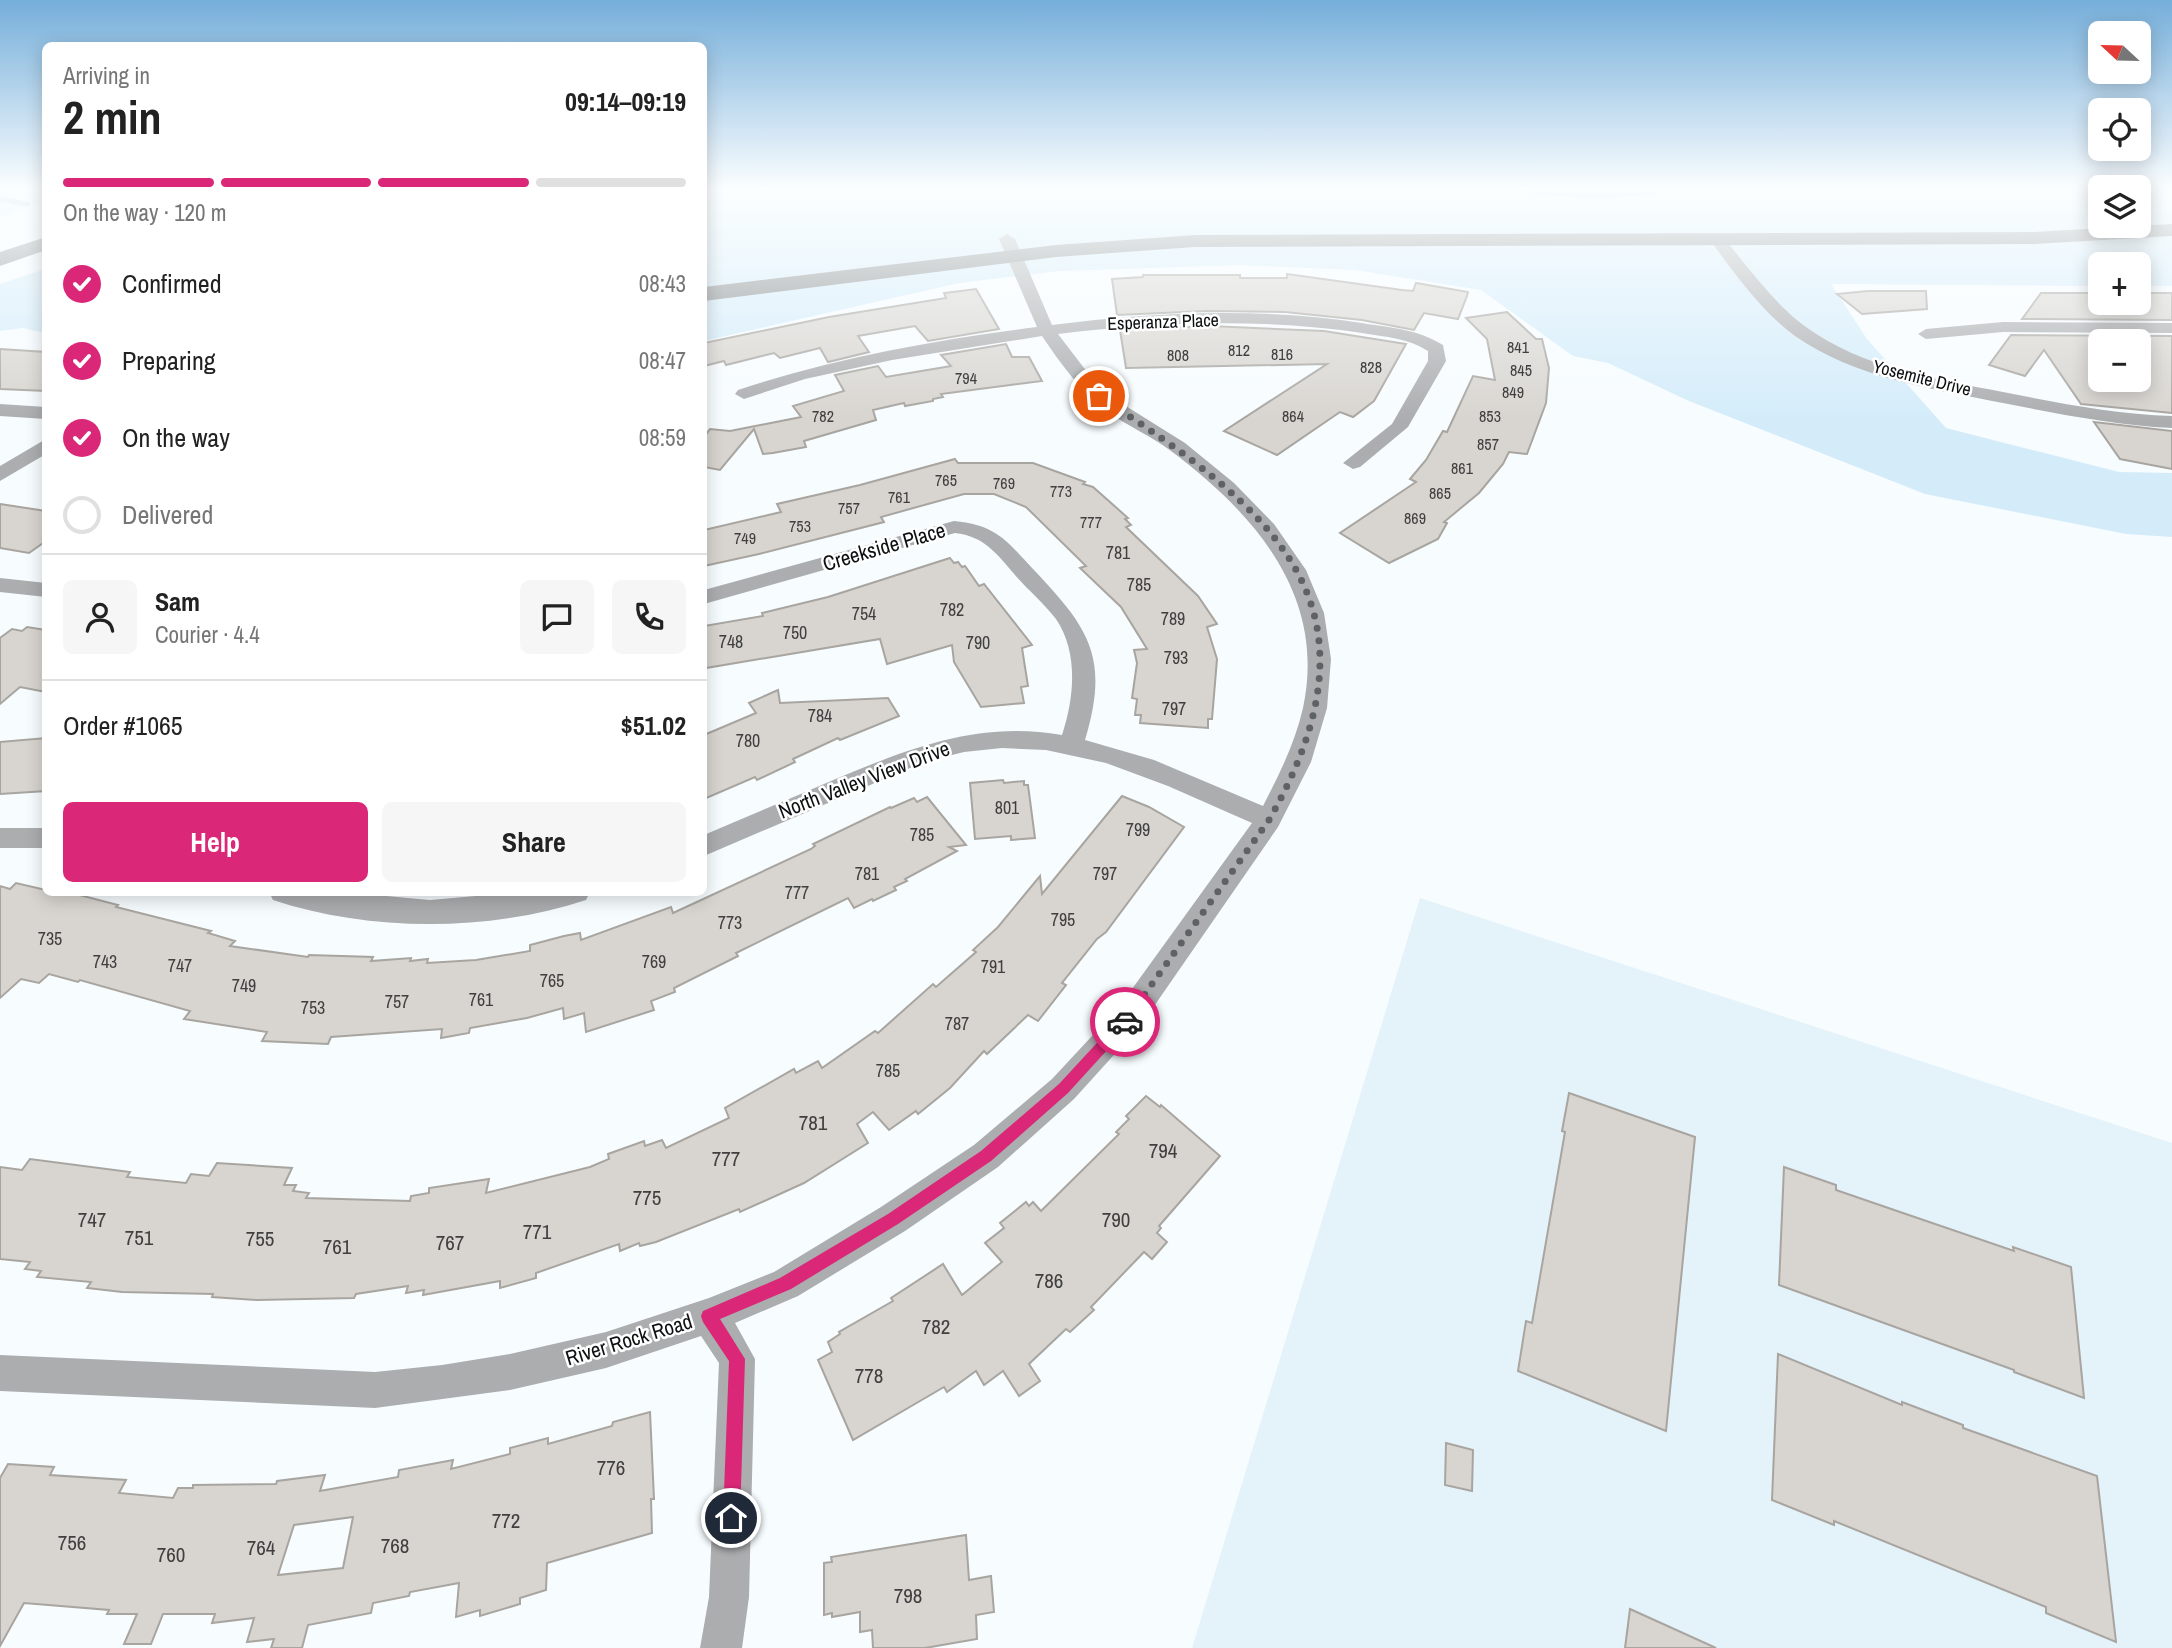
<!DOCTYPE html>
<meta charset="utf-8">
<style>
:root{--surface:#fff;--page:#f6f6f6;--text:#222;--muted:#767676;--line:#e0e0e0;--accent:#db2777}
body{margin:0;font-family:"Archivo Narrow",sans-serif;background:var(--page);color:var(--text);height:100vh;display:flex;flex-direction:column;font-size:26px;white-space:nowrap}
*{box-sizing:border-box;margin:0}
p{font-size:23px;color:var(--muted)}
.icon{flex:none;width:38px;height:38px;fill:none;stroke:currentColor;stroke-width:2;stroke-linecap:round;stroke-linejoin:round}
.map{position:relative;flex:1;overflow:hidden}
.panel{position:absolute;left:42px;top:42px;width:665px;height:854px;display:flex;flex-direction:column;background:var(--surface);border-radius:10px;box-shadow:0 4px 18px #0003}
.panel>*{flex:none}
.needle{width:46px;rotate:292deg}
.controls{position:absolute;left:2088px;top:21px;display:grid;gap:14px}
.controls a{display:grid;place-items:center;width:63px;height:63px;border-radius:10px;background:var(--surface);box-shadow:0 4px 18px #0003;font-size:35px}
.pin{position:absolute;display:grid;place-items:center;width:60px;height:60px;color:#fff;margin:-30px;border:4px solid #fff;border-radius:50%;box-shadow:0 2px 7px #0007}
.courier{position:absolute;display:grid;place-items:center;width:70px;height:70px;margin:-35px;border:5px solid #db2777;border-radius:50%;background:#fff;color:#222;box-shadow:0 2px 9px #0007}
.summary em{font-style:normal;font-weight:700}
.summary div{display:flex;flex-direction:column-reverse}
.summary{display:flex;align-items:center;justify-content:space-between;height:119px;padding:0 21px}
h1{font-size:46px;font-weight:700;line-height:52px}
.bar{display:grid;grid-template-columns:repeat(4,1fr);gap:10px 7px;align-content:center;height:84px;padding:0 21px}
.bar i{height:9px;border-radius:5px;background:var(--line)}
.bar .on{background:var(--accent)}
.bar p{grid-column:span 4}
.line{display:flex;align-items:center;gap:18px;padding:0 21px;border-top:2px solid var(--line)}
.line div{flex:1}
.round{display:grid;place-items:center;flex:none;width:74px;height:74px;border-radius:10px;background:var(--page)}
ol{padding:0 21px;list-style:none}
li{display:flex;align-items:center;gap:21px;height:77px}
li p{margin-inline-start:auto}
li .icon{padding:7px;border-radius:50%;background:var(--accent);color:#fff;stroke-width:4}
li:last-child{color:var(--muted)}
li i{width:38px;height:38px;border:4px solid var(--line);border-radius:50%}
.button{display:flex;gap:14px;margin-top:auto;padding:14px 21px}
.button a{flex:1;height:80px;border-radius:10px;background:var(--accent);color:#fff;font-size:28px;font-weight:700;line-height:80px;text-align:center}
.button a+a{background:var(--page);color:var(--text)}
.map>svg:first-child{display:block}
.built{fill:#e4f2fa}
.green{fill:#d4ecfa}
.lines{fill:none;stroke-linecap:round;stroke-linejoin:round}
.stream{stroke:#69a5c5;stroke-width:5}
.building{fill:#d8d5d0;stroke:#a8a5a0;stroke-width:2;fill-rule:evenodd}
.street{fill:#abadaf;fill-rule:evenodd}
.secondary{fill:#84888a;fill-rule:evenodd}
.route{fill:#db2777}
.done{stroke:#5f6264;stroke-width:7;stroke-dasharray:0 12.6}
.labels{text-anchor:middle;stroke-width:5;stroke-linejoin:round;paint-order:stroke}
.far-number-label{font-size:16px;fill:#404040}
.far-street-label{font-size:18px;fill:#0d0f10;stroke:#fff}
.number-label{font-size:18px;fill:#404040}
.street-label{font-size:21px;fill:#0d0f10;stroke:#fff}
.near-number-label{font-size:21px;fill:#404040}
</style>
<div class="map">
<svg width="2172" height="1648" viewBox="0 0 2172 1648">
<rect width="100%" height="100%" fill="#f7fcff"/>
<polygon class="built" points="1420,898 2172,1143 2172,1648 1192,1648"/>
<g class="green">
<polygon points="0,190 45,190 45,201 0,217"/>
<polygon points="704,190 2100,190 2100,226 2138,226 2139,190 2172,190 2172,286 2139,286 2138,264 2100,264 2100,286 1831,284 1867,339 1946,428 2119,472 2172,473 2172,537 2126,534 1925,494 1689,401 1608,363 1573,356 1481,290 1355,270 1239,265 1059,271 959,283 704,341"/>
<polygon points="45,269 45,333 22,328 0,331 0,284"/>
</g>
<g class="lines">
<g class="stream">
<polyline points="759,190 800,190"/>
<polyline points="1504,190 1599,196 1677,190"/>
<polyline points="0,199 27,204"/>
</g>
</g>
<g class="building">
<polygon points="1287,274 1402,290 1413,291 1416,283 1468,292 1467,296 1458,319 1424,313 1414,330 1362,320 1285,312 1207,311 1117,315 1112,279 1143,277 1143,275 1240,275 1240,278 1287,278"/>
<polygon points="976,289 999,329 928,341 915,326 858,336 869,352 828,362 820,348 780,358 774,353 726,365 724,361 704,366 704,343 829,317 946,298 944,293"/>
<polygon points="1868,291 1926,291 1927,309 1862,314 1837,294"/>
<polygon points="2041,293 2100,293 2100,303 2138,303 2138,293 2172,293 2172,320 2022,319"/>
<polygon points="1507,312 1536,339 1542,339 1549,368 1546,403 1527,454 1509,452 1503,464 1479,493 1444,522 1447,523 1438,539 1389,563 1340,533 1416,482 1410,479 1426,460 1443,431 1447,432 1473,376 1495,380 1487,339 1466,318"/>
<polygon points="1210,326 1324,331 1406,344 1374,401 1353,417 1340,412 1277,455 1224,431 1327,364 1126,368 1120,330"/>
<path d="M2011,335L2172,336V413L2081,404L2044,350L2025,376L1989,365ZM2100,341H2138V380H2100Z"/>
<polygon points="1006,344 1012,357 1029,357 1042,381 941,394 943,397 933,399 933,401 905,406 904,403 873,410 876,420 804,441 806,447 773,453 763,454 754,429 720,470 704,467 704,437 710,429 730,431 801,417 793,406 844,391 835,375 878,366 886,377 951,366 941,355"/>
<polygon points="0,349 46,352 46,391 0,389"/>
<polygon points="2094,422 2172,431 2172,469 2120,459"/>
<polygon points="955,459 958,463 1033,463 1085,482 1083,484 1093,487 1128,518 1125,519 1131,525 1126,527 1198,596 1217,624 1207,627 1217,659 1212,719 1208,719 1208,728 1140,723 1141,715 1135,715 1137,699 1132,698 1137,663 1134,650 1147,649 1121,607 1080,568 1086,566 1026,507 994,494 964,494 881,517 884,522 759,554 704,566 704,530 781,512 777,504 860,485"/>
<polygon points="0,504 46,511 46,541 29,553 0,548"/>
<polygon points="950,558 954,563 958,562 962,567 965,566 979,586 984,584 1032,645 1022,648 1028,686 1021,687 1024,703 981,707 954,662 952,645 887,664 880,639 706,668 704,626 763,616 762,613 828,597"/>
<polygon points="27,627 46,630 46,692 20,687 0,704 0,638 12,629 22,631"/>
<polygon points="778,690 780,703 888,698 899,716 840,740 838,738 793,759 795,762 757,780 755,777 704,799 704,735 756,713 749,703"/>
<polygon points="46,738 46,791 0,794 0,742"/>
<polygon points="1003,780 1004,783 1024,781 1024,785 1028,785 1035,838 1011,840 1011,836 975,839 970,783"/>
<polygon points="1122,796 1149,807 1184,827 1106,932 1097,939 1062,983 1066,985 1038,1021 1028,1015 987,1054 984,1051 950,1088 918,1114 916,1111 889,1130 873,1112 857,1124 868,1143 804,1183 740,1212 739,1209 656,1242 640,1246 639,1243 620,1251 619,1244 536,1273 536,1278 500,1288 500,1281 423,1295 424,1290 406,1293 408,1286 356,1294 354,1298 257,1300 212,1297 213,1294 122,1292 87,1288 91,1282 37,1277 41,1271 25,1269 30,1262 0,1259 0,1167 22,1170 30,1159 130,1172 127,1177 186,1183 191,1174 209,1176 217,1163 292,1168 284,1185 296,1185 293,1191 309,1193 306,1198 410,1201 411,1196 429,1193 429,1188 489,1179 486,1193 590,1167 609,1159 608,1154 644,1141 645,1146 662,1140 666,1148 729,1118 725,1108 794,1069 796,1073 818,1061 822,1068 875,1031 878,1033 933,984 936,987 976,952 973,950 998,927 1040,876 1042,894"/>
<polygon points="927,797 966,845 949,847 957,851 905,879 907,881 894,887 896,890 873,901 872,899 854,908 848,898 736,953 738,956 674,988 675,992 651,1001 654,1010 586,1032 584,1013 564,1019 563,1008 527,1018 470,1028 469,1033 441,1038 442,1029 331,1037 328,1044 262,1041 267,1032 184,1019 190,1011 80,980 78,982 49,974 39,983 21,979 0,998 0,886 10,889 16,883 46,890 46,892 68,892 118,905 116,907 211,931 208,933 235,941 230,946 308,957 309,955 373,957 371,961 411,958 410,961 428,959 427,963 476,960 530,951 530,945 564,936 580,933 581,940 671,907 673,913 811,849 815,846 813,844 890,807 891,808 914,798 917,802"/>
<polygon points="1569,1093 1695,1137 1666,1431 1518,1371 1526,1321 1532,1323 1565,1132 1562,1131"/>
<polygon points="1146,1096 1160,1107 1161,1105 1220,1156 1159,1226 1161,1228 1157,1233 1167,1242 1152,1259 1144,1252 1091,1307 1094,1310 1070,1332 1066,1329 1029,1364 1040,1381 1019,1396 1003,1371 984,1385 976,1371 947,1392 944,1387 853,1440 818,1360 832,1352 828,1342 840,1334 839,1332 893,1301 891,1298 943,1264 962,1295 1002,1262 985,1243 1004,1228 1000,1223 1026,1202 1029,1206 1033,1202 1041,1211 1119,1134 1116,1132 1129,1119 1126,1116"/>
<polygon points="1784,1167 1836,1185 1836,1190 1900,1212 2014,1251 2013,1247 2071,1267 2084,1398 2014,1372 2014,1370 1779,1285"/>
<polygon points="1778,1354 1902,1405 1902,1402 1963,1425 1963,1428 2097,1476 2116,1642 2046,1613 2046,1607 1834,1521 1834,1525 1772,1500"/>
<path d="M650,1412L654,1499H651L652,1533L547,1563L546,1590L520,1598V1604L480,1616V1610L456,1617L459,1583L410,1592L409,1596L373,1603L371,1613L308,1625L302,1648H271L274,1639L247,1642L254,1618L212,1623L215,1614H163L151,1644H124L137,1614H107L109,1610L24,1603L0,1646V1478L8,1464L54,1467L50,1475L126,1480L119,1493L173,1498L178,1488H193V1485L276,1484L277,1481L325,1475L320,1491L398,1477L399,1470L453,1460L451,1469L510,1454V1448L548,1438V1444L612,1426L613,1422ZM353,1517L343,1568L278,1575L294,1525Z"/>
<polygon points="1446,1443 1473,1450 1472,1491 1445,1485"/>
<polygon points="966,1535 969,1580 991,1576 994,1612 976,1615 977,1639 925,1648 873,1648 872,1630 860,1632 860,1612 832,1617 832,1613 824,1615 824,1563 832,1562 831,1557"/>
<polygon points="1630,1609 1716,1648 1625,1648"/>
</g>
<g class="lines">
<g class="street">
<path d="M1007,234L1015,239L1052,325C1154,312 1260,307 1362,323C1392,328 1417,329 1443,345L1446,361L1408,427L1360,467L1353,469L1343,463L1392,424L1428,361V351C1408,338 1386,337 1362,333C1262,318 1158,322 1058,334L1084,368L1113,398L1185,443L1234,483L1274,524L1306,570L1324,613L1331,659L1327,708L1311,762L1278,827L1141,1025L1074,1099L998,1167L905,1231L798,1296L735,1323L755,1359L749,1597L742,1648H700L709,1597L719,1363L701,1336L606,1368L510,1390L375,1408L0,1391V1355L375,1372L442,1365L510,1354L606,1332L709,1298L774,1272L881,1207L974,1145L1052,1079L1119,1007L1252,823L1168,786L1106,763L1046,750L1002,748L964,752L924,762L704,856V835C746,817 789,799 831,781C907,749 978,720 1062,735C1074,699 1079,653 1056,619C1044,603 1028,590 1015,575C997,554 984,536 955,533L704,604V590L954,521C996,525 1006,540 1033,569C1089,628 1110,657 1085,740L1154,760L1263,806C1279,775 1295,743 1303,708C1327,596 1255,514 1171,451C1151,436 1128,426 1108,412C1081,392 1061,364 1042,336L892,360L805,379L744,399L735,394L738,390C834,358 935,340 1037,327L999,239Z"/>
<path d="M1718,235L1723,237C1749,268 1773,303 1806,327C1862,368 1936,379 2003,392C2059,403 2115,414 2172,416V428C2114,425 2059,414 2003,403C1933,389 1855,378 1795,336C1762,312 1735,274 1710,240Z"/>
<polygon points="2003,322 2172,323 2172,333 2003,332 1926,339 1918,334 1926,329"/>
<polygon points="0,404 46,407 46,419 0,416"/>
<polygon points="46,439 46,454 0,481 0,466"/>
<polygon points="0,578 46,583 46,597 0,592"/>
<rect x="0" y="828" width="46" height="20"/>
<path d="M269,892H342L430,900L520,892H590L586,900C489,932 370,932 273,900Z"/>
</g>
<g class="secondary">
<polygon points="2172,224 2172,236 2034,244 1195,247 1056,257 704,301 704,287 1056,245 1195,235 2034,232"/>
<polygon points="46,237 46,250 0,266 0,252"/>
</g>
</g>
<linearGradient id="sky" x2="0" y2="1"><stop stop-color="#75aeda"/><stop offset="0.45" stop-color="#fbfeff"/><stop offset="1" stop-color="#fbfeff" stop-opacity="0"/></linearGradient>
<rect width="2172" height="420" fill="url(#sky)"/>
<polygon class="route" points="1125,1016 1131,1022 1129,1026 1068,1093 991,1161 898,1224 791,1289 720,1319 745,1359 740,1518 737,1524 731,1526 725,1524 723,1518 729,1361 703,1322 701,1316 703,1311 780,1278 888,1214 981,1151 1059,1084 1120,1018"/>
<g class="lines">
<path class="done" d="M1099,396C1273,510 1393,603 1269,820L1125,1022"/>
</g>
<g class="labels">
<g class="far-number-label">
<text x="1518" y="353">841</text>
<text x="1239" y="356">812</text>
<text x="1282" y="360">816</text>
<text x="1178" y="361">808</text>
<text x="1371" y="373">828</text>
<text x="1521" y="376">845</text>
<text x="966" y="384">794</text>
<text x="1513" y="398">849</text>
<text x="823" y="422">782</text>
<text x="1293" y="422">864</text>
<text x="1490" y="422">853</text>
<text x="1488" y="450">857</text>
<text x="1462" y="474">861</text>
<text x="946" y="486">765</text>
<text x="1004" y="489">769</text>
<text x="1061" y="497">773</text>
<text x="1440" y="499">865</text>
<text x="899" y="503">761</text>
<text x="849" y="514">757</text>
<text x="1415" y="524">869</text>
<text x="1091" y="528">777</text>
<text x="800" y="532">753</text>
<text x="745" y="544">749</text>
</g>
<g class="far-street-label">
<text transform="translate(1163 322) rotate(-2)" y="6">Esperanza Place</text>
<text transform="translate(1922 378) rotate(14)" y="6">Yosemite Drive</text>
</g>
<g class="number-label">
<text x="1118" y="559">781</text>
<text x="1139" y="591">785</text>
<text x="952" y="616">782</text>
<text x="864" y="620">754</text>
<text x="1173" y="625">789</text>
<text x="795" y="639">750</text>
<text x="731" y="648">748</text>
<text x="978" y="649">790</text>
<text x="1176" y="664">793</text>
<text x="1174" y="715">797</text>
<text x="820" y="722">784</text>
<text x="748" y="747">780</text>
<text x="1007" y="814">801</text>
<text x="1138" y="836">799</text>
<text x="922" y="841">785</text>
<text x="867" y="880">781</text>
<text x="1105" y="880">797</text>
<text x="797" y="899">777</text>
<text x="1063" y="926">795</text>
<text x="730" y="929">773</text>
<text x="50" y="945">735</text>
<text x="105" y="968">743</text>
<text x="654" y="968">769</text>
<text x="180" y="972">747</text>
<text x="993" y="973">791</text>
<text x="552" y="987">765</text>
<text x="244" y="992">749</text>
<text x="481" y="1006">761</text>
<text x="397" y="1008">757</text>
<text x="313" y="1014">753</text>
<text x="957" y="1030">787</text>
<text x="888" y="1077">785</text>
</g>
<g class="street-label">
<text transform="translate(884 547) rotate(-16)" y="7">Creekside Place</text>
<text transform="translate(864 780) rotate(-21)" y="7">North Valley View Drive</text>
<text transform="translate(629 1340) rotate(-17)" y="7">River Rock Road</text>
</g>
<g class="near-number-label">
<text x="813" y="1130">781</text>
<text x="1163" y="1158">794</text>
<text x="726" y="1166">777</text>
<text x="647" y="1205">775</text>
<text x="92" y="1227">747</text>
<text x="1116" y="1227">790</text>
<text x="537" y="1239">771</text>
<text x="139" y="1245">751</text>
<text x="260" y="1246">755</text>
<text x="450" y="1250">767</text>
<text x="337" y="1254">761</text>
<text x="1049" y="1288">786</text>
<text x="936" y="1334">782</text>
<text x="869" y="1383">778</text>
<text x="611" y="1475">776</text>
<text x="506" y="1528">772</text>
<text x="72" y="1550">756</text>
<text x="395" y="1553">768</text>
<text x="261" y="1555">764</text>
<text x="171" y="1562">760</text>
<text x="908" y="1603">798</text>
</g>
</g>
</svg>
<div class="controls">
<a><svg class="needle" viewBox="-14 -14 28 28"><path d="M0-13l5 13h-10z" fill="#e53935"/><path d="M0 13l5-13h-10z" fill="#767676"/></svg></a>
<a><svg class="icon" aria-label="locate" viewBox="0 0 24 24"><circle cx="12" cy="12" r="6"/><path d="M12 2v4M12 18v4M2 12h4M18 12h4"/></svg></a>
<a><svg class="icon" aria-label="layers" viewBox="0 0 24 24"><path d="M12 4l9 5-9 5-9-5zM3 14l9 5 9-5"/></svg></a>
<a>+</a>
<a>−</a>
</div>
<div class="pin" style="left:1099px;top:396px;background:#ea580c"><svg class="icon" aria-label="bag" viewBox="0 0 24 24"><path d="M5 8h14l-1 12H6zM9 8a3 3 0 0 1 6 0"/></svg></div>
<div class="pin" style="left:731px;top:1518px;background:#1f2937"><svg class="icon" aria-label="home" viewBox="0 0 24 24"><path d="M3 11l9-7 9 7M6 9v11h12V9"/></svg></div>
<div class="courier" style="left:1125px;top:1022px"><svg class="icon" aria-label="car" viewBox="0 0 24 24"><path d="M5 17H2v-5l4-1 3-4h7l3 4 3 1v5h-3M9 17h6M6 11h13"/><circle cx="7" cy="17" r="2"/><circle cx="17" cy="17" r="2"/></svg></div>
<section class="panel">
<div class="summary"><div><h1>2 min</h1><p>Arriving in</p></div><em>09:14–09:19</em></div>
<div class="bar"><i class="on"></i><i class="on"></i><i class="on"></i><i></i><p>On the way · 120 m</p></div>
<ol>
<li><svg class="icon" aria-label="check" viewBox="0 0 24 24"><path d="M5 12l5 5 9-10"/></svg>Confirmed<p>08:43</p></li>
<li><svg class="icon" aria-label="check" viewBox="0 0 24 24"><path d="M5 12l5 5 9-10"/></svg>Preparing<p>08:47</p></li>
<li><svg class="icon" aria-label="check" viewBox="0 0 24 24"><path d="M5 12l5 5 9-10"/></svg>On the way<p>08:59</p></li>
<li><i></i>Delivered</li>
</ol>
<div class="line" style="height:126px"><a class="round"><svg class="icon" aria-label="person" viewBox="0 0 24 24"><circle cx="12" cy="8" r="4"/><path d="M4 21q1-7 8-7t8 7"/></svg></a><div><b>Sam</b><p>Courier · 4.4</p></div><a class="round"><svg class="icon" aria-label="chat" viewBox="0 0 24 24"><path d="M4 5h16v11H9l-5 4z"/></svg></a><a class="round"><svg class="icon" aria-label="phone" viewBox="0 0 24 24"><path d="M5 4h4l2 5-3 2q2 4 5 5l2-3 5 2v4C11 20 4 13 5 4z"/></svg></a></div>
<div class="line" style="height:91px"><div>Order #1065</div><b>$51.02</b></div>
<div class="button"><a>Help</a><a>Share</a></div>
</section>
</div>
